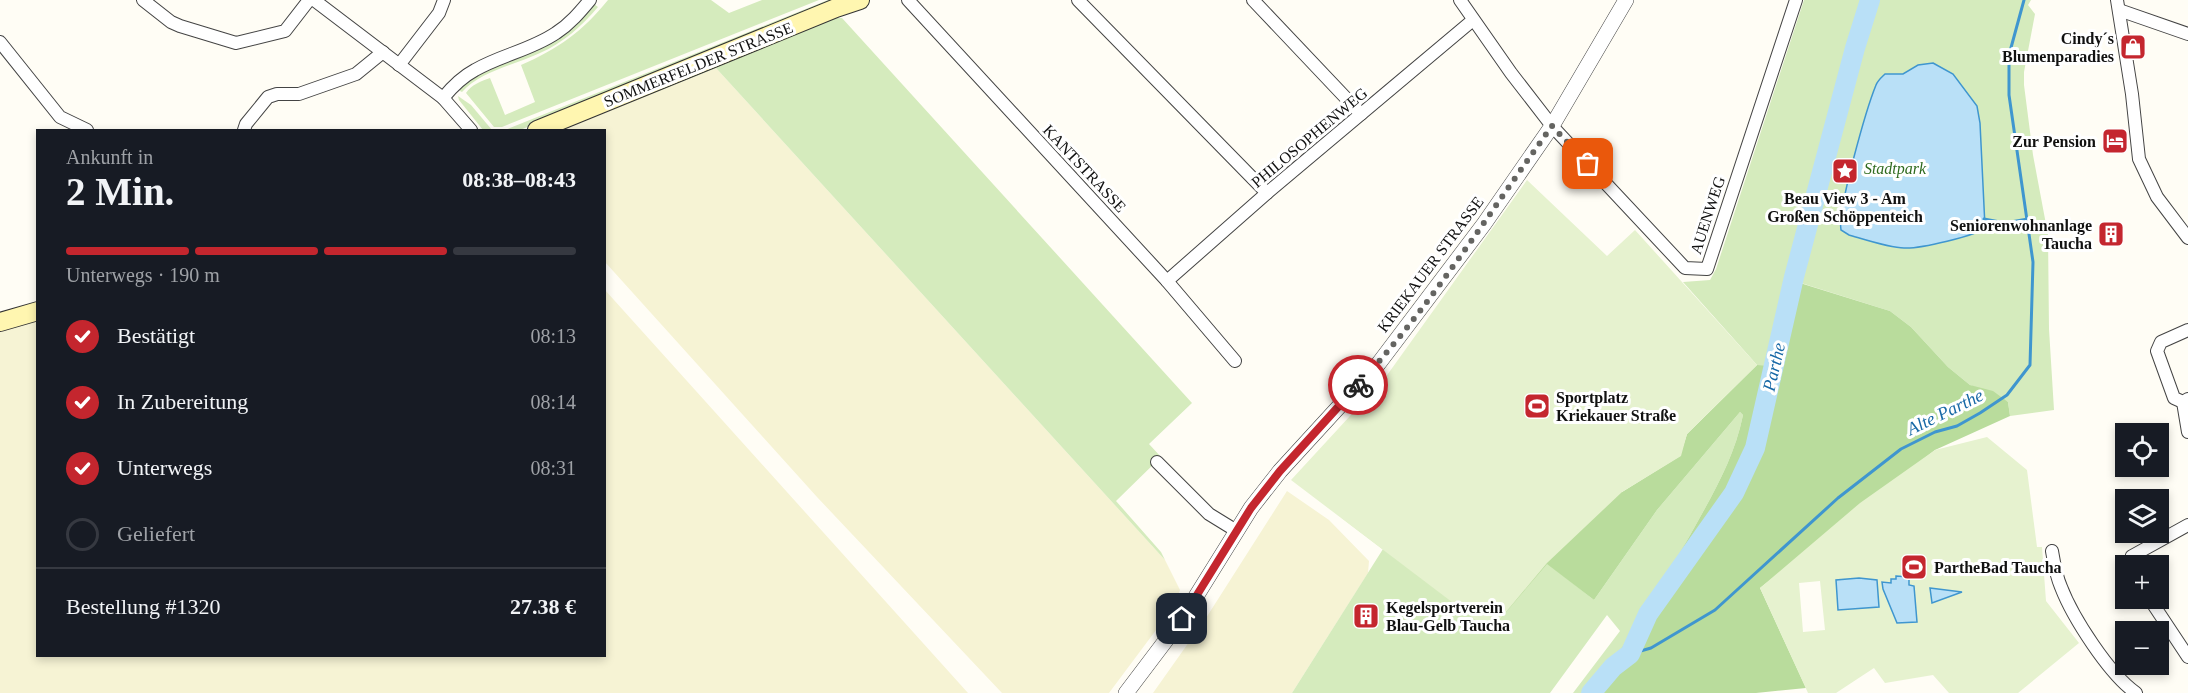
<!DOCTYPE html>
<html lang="de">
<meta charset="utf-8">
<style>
:root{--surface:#171b24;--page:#242831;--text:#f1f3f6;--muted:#9ea1a6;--line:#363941;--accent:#c4262e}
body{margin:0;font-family:"Times New Roman",serif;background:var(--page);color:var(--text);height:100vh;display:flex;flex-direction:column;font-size:22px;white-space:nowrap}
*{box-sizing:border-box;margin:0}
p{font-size:20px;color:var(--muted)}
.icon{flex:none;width:33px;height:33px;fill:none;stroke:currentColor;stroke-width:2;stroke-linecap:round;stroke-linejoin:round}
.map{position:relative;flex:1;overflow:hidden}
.side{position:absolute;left:36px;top:129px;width:570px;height:528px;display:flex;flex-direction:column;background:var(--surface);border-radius:0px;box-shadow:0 3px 9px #0003}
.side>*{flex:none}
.buttons{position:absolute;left:2115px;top:423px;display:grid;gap:12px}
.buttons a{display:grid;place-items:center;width:54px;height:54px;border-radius:0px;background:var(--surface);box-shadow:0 3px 9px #0003;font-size:30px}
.pin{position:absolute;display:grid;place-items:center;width:51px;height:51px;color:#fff;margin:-26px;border-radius:12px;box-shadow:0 3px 9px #0006}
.courier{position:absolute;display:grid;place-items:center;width:60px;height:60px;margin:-30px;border:4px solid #c4262e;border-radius:50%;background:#fff;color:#222;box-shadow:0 2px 8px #0007}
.summary em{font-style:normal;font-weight:600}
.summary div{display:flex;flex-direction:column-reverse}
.summary{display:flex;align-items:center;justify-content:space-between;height:102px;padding:0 30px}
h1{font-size:39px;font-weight:600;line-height:45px}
.bar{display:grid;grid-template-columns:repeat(4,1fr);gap:9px 6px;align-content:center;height:72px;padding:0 30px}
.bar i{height:8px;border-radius:4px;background:var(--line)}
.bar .active{background:var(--accent)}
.bar p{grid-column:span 4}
.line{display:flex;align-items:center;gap:15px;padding:0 30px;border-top:2px solid var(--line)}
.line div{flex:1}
ol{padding:0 30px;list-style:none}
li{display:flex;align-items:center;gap:18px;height:66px}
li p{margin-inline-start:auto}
li .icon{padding:6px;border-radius:50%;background:var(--accent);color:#fff;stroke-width:4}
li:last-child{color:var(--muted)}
li i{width:33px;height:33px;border:3px solid var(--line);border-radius:50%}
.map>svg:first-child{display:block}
.farmland{fill:#f6f3d4}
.green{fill:#d5ebbd}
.forest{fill:#b9dc9c}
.pitch{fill:#e6f2cf;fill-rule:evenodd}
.water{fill:#b9e0f7;stroke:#3f96cf;stroke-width:1.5}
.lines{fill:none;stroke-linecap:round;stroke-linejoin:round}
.stream{stroke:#3f96cf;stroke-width:3}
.river{stroke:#b9e0f7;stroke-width:20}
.minor-casing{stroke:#444;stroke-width:14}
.tertiary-casing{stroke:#444;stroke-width:16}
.secondary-casing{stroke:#333;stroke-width:20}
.minor{stroke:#fff;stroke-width:12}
.tertiary{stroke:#fff;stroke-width:15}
.secondary{stroke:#fff6b0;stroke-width:18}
.done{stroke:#646461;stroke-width:6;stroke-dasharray:0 10.8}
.route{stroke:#c4262e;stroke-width:8}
.labels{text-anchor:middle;stroke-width:6;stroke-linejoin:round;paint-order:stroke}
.poi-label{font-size:16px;font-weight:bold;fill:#111;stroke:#fff;text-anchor:end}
.street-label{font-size:16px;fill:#111;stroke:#fff}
.park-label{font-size:16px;font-style:italic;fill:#2f6b1f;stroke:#fff}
.water-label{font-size:18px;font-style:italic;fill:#1768a6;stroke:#fff}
</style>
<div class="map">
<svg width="2188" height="693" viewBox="0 0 2188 693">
<rect width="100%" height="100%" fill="#fffdf5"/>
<g class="farmland">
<polygon points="716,68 1165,560 1180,590 1174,606 1109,693 1002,693 817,497 605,262 604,130 561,130"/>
<polygon points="605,290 968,693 0,693 0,331 37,320 38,656 604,656"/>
<polygon points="1287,491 1329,520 1369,561 1368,573 1292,693 1153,693 1206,618"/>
</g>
<g class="green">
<path d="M608,0H711L729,13L762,0H819L502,127H494L466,93C471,85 481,81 490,78L505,115L535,102L521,65C558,49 582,32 608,0Z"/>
<polygon points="828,0 844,0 520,130 505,130"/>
<polygon points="1804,0 2031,0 2028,5 2035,14 2024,72 2024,85 2033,155 2048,235 2049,329 2054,410 2010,416 2008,402 1970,385 1948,367 1911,327 1890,311 1801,283 1783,366 1757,365 1683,282 1710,280 1716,269"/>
<path d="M594,4L598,7C582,26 563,43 540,53C515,65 481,71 462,92L460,91V87L464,82Z"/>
<polygon points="836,18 842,18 1192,403 1149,444 1161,457 1116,501 1161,552 1165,560 716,68 561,130 550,130"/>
<polygon points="458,96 471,105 492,130 483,130 459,100"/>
<path d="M1740,412L1743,415C1734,460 1711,497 1689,537C1659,591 1627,642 1591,693H1573L1620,631L1607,615L1550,693H1292L1383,549L1490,631L1547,563L1594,600L1657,510Z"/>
</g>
<path class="forest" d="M1800,283L1890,311L1911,327L1948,367L1970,385L1993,391L2008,402L2010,416L1935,450L1760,588L1806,688L1756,693H1591C1627,642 1658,591 1689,537C1711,497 1734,460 1743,415L1740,412L1657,510L1594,600L1547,564L1490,631L1342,518L1350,515L1622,492L1680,456L1687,434L1757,365L1783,366Z"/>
<g class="pitch">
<polygon points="1527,180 1607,256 1635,230 1757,365 1687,434 1681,456 1622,492 1547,563 1490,631 1291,480 1385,378"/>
<path d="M1987,437L2027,470L2037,547H2042L2046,601L2079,643L2018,693H1949L1933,675L1885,683L1874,668L1836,693H1808L1760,588L1860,503L1935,450ZM1820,581L1825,630L1803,632L1799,583Z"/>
</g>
<g class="water">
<path d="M1933,63L1953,74L1977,106L1980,123L1985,227C1978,236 1918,249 1904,248C1890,248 1863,239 1849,235L1841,230C1837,210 1867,107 1876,85C1878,80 1882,77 1885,74H1903L1918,65Z"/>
<polygon points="1896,576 1909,577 1909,585 1914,586 1917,622 1897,623 1883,589 1882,582 1891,583 1891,579 1896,579"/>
<polygon points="1859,578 1877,580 1879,607 1838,610 1836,580"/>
<polygon points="1930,588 1962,592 1932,603"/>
</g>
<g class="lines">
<g class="stream">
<polyline points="1984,219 2005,223 2028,219"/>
<polyline points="1630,654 1651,648 1715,610 1838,498 1901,449 1935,432 1957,426 1980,413 2007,395 2030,365 2033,262 2009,95 2009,55 2024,0"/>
</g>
<polyline class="river" points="1591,693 1613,667 1630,654 1648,614 1734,493 1755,448 1794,277 1855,48 1870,0"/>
<defs>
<g id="minor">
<polyline points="143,0 171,22 180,26 236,43 285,31 309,0"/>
<polyline points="314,0 443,98 471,130"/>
<polyline points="908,0 1167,281 1235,361"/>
<polyline points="1078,0 1267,193"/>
<polyline points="1253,0 1361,114"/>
<polyline points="1460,0 1511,73 1552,126 1685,268 1707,269 1796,0"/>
<polyline points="2117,0 2132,94 2139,159 2157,197 2188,238"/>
<polyline points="2119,10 2188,34"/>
<polyline points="0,42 60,117 87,130"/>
<polyline points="399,65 439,13 444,0"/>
<path d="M443,98C452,87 462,77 475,70C501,55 531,50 556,33C570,24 580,12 590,0"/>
<polyline points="244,130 246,124 268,97 277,94 299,94 356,74 383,52"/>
<polyline points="1167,281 1267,193 1473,20"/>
<polyline points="2188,330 2161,342 2157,351 2174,398 2183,402 2188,399"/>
<polyline points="2183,402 2188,432"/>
<polyline points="1157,462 1209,514 1235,530"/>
<path d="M2052,551C2054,563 2056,576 2061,587C2073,618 2109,674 2136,693"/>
<polyline points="2135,566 2132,556 2188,525"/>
<polyline points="2149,598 2188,657"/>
</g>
<polyline id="tertiary" points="1126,693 1182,619 1251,508 1280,471 1379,363 1484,224 1552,126 1626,0"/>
<g id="secondary">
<polyline points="537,130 836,8 860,0"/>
<polyline points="0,322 38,311"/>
</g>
</defs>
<use href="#minor" class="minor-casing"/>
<use href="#tertiary" class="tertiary-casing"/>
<use href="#secondary" class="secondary-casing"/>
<use href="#minor" class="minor"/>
<use href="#tertiary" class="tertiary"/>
<use href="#secondary" class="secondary"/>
</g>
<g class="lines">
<path class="done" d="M1358,385C1431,306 1489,213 1552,126L1588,164"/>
<polyline class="route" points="1182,619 1251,508 1280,471 1358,385"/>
</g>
<defs>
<symbol id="shop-square" viewBox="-11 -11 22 22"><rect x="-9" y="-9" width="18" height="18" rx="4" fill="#c4262e" stroke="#fff"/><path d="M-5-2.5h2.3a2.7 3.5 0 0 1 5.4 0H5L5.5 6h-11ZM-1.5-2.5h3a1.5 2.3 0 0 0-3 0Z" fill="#fff"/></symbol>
<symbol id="hotel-square" viewBox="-11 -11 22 22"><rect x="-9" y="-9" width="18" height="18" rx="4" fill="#c4262e" stroke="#fff"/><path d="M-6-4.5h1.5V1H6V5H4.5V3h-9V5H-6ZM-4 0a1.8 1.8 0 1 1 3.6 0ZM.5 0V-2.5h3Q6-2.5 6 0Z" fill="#fff"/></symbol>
<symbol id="sight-square" viewBox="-11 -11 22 22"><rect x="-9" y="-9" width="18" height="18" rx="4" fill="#c4262e" stroke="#fff"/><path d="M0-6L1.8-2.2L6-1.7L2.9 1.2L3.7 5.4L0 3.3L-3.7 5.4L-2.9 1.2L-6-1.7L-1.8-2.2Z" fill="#fff"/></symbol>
<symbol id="building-square" viewBox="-11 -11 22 22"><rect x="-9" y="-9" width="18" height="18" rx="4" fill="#c4262e" stroke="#fff"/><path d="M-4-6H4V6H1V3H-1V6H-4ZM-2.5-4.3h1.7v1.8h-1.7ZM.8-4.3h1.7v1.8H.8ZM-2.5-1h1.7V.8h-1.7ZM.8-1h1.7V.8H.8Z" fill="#fff"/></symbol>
<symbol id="stadium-square" viewBox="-11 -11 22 22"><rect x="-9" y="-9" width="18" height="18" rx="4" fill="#c4262e" stroke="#fff"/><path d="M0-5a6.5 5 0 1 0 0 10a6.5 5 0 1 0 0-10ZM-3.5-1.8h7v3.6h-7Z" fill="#fff"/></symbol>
</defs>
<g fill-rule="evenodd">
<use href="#shop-square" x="2118" y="32" width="30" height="30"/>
<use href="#hotel-square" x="2100" y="126" width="30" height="30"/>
<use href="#sight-square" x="1830" y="156" width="30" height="30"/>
<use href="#building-square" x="2096" y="219" width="30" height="30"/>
<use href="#stadium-square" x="1522" y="391" width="30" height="30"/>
<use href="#stadium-square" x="1899" y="552" width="30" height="30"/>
<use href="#building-square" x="1351" y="601" width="30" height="30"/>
</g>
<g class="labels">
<g class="poi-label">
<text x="2114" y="44">Cindy´s<tspan x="2114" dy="18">Blumenparadies</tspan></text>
<text x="2096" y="147">Zur Pension</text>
<text x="1845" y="204" text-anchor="middle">Beau View 3 - Am<tspan x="1845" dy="18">Großen Schöppenteich</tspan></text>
<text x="2092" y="231">Seniorenwohnanlage<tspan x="2092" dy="18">Taucha</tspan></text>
<text x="1556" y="403" text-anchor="start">Sportplatz<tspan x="1556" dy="18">Kriekauer Straße</tspan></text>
<text x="1934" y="573" text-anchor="start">PartheBad Taucha</text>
<text x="1386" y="613" text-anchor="start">Kegelsportverein<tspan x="1386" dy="18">Blau-Gelb Taucha</tspan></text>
</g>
<g class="street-label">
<text transform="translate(698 64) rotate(-22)" y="6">SOMMERFELDER STRASSE</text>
<text transform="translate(1309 137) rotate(-40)" y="6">PHILOSOPHENWEG</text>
<text transform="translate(1085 168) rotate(47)" y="6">KANTSTRASSE</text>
<text transform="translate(1707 215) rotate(-72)" y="6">AUENWEG</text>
<text transform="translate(1430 264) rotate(-53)" y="6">KRIEKAUER STRASSE</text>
</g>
<g class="park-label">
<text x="1895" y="174">Stadtpark</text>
</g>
<g class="water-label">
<text transform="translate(1774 367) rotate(-77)" y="6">Parthe</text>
<text transform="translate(1945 412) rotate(-26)" y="6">Alte Parthe</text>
</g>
</g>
</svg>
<div class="buttons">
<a><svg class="icon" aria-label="locate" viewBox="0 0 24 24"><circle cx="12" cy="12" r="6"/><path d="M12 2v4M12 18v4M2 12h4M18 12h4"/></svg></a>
<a><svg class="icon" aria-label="layers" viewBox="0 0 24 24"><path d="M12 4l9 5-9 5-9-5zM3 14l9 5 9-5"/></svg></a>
<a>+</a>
<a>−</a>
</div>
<div class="pin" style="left:1588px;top:164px;background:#ea580c"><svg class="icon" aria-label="bag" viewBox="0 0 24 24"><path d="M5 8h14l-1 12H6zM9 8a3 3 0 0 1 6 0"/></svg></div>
<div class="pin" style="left:1182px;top:619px;background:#1f2937"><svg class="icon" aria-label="home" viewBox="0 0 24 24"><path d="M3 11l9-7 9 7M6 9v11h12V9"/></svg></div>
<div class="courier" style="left:1358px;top:385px"><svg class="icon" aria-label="bike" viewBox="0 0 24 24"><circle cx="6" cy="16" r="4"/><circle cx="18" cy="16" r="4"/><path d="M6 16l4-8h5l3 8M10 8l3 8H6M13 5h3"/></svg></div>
<section class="side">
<div class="summary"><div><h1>2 Min.</h1><p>Ankunft in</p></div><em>08:38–08:43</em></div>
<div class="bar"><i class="active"></i><i class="active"></i><i class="active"></i><i></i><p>Unterwegs · 190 m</p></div>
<ol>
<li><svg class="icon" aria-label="check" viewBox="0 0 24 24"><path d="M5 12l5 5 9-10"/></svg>Bestätigt<p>08:13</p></li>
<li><svg class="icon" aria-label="check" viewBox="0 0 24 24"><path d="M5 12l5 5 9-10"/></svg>In Zubereitung<p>08:14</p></li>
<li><svg class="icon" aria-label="check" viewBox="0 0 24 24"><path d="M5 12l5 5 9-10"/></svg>Unterwegs<p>08:31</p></li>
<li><i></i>Geliefert</li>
</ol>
<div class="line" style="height:78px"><div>Bestellung #1320</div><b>27.38 €</b></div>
</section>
</div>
